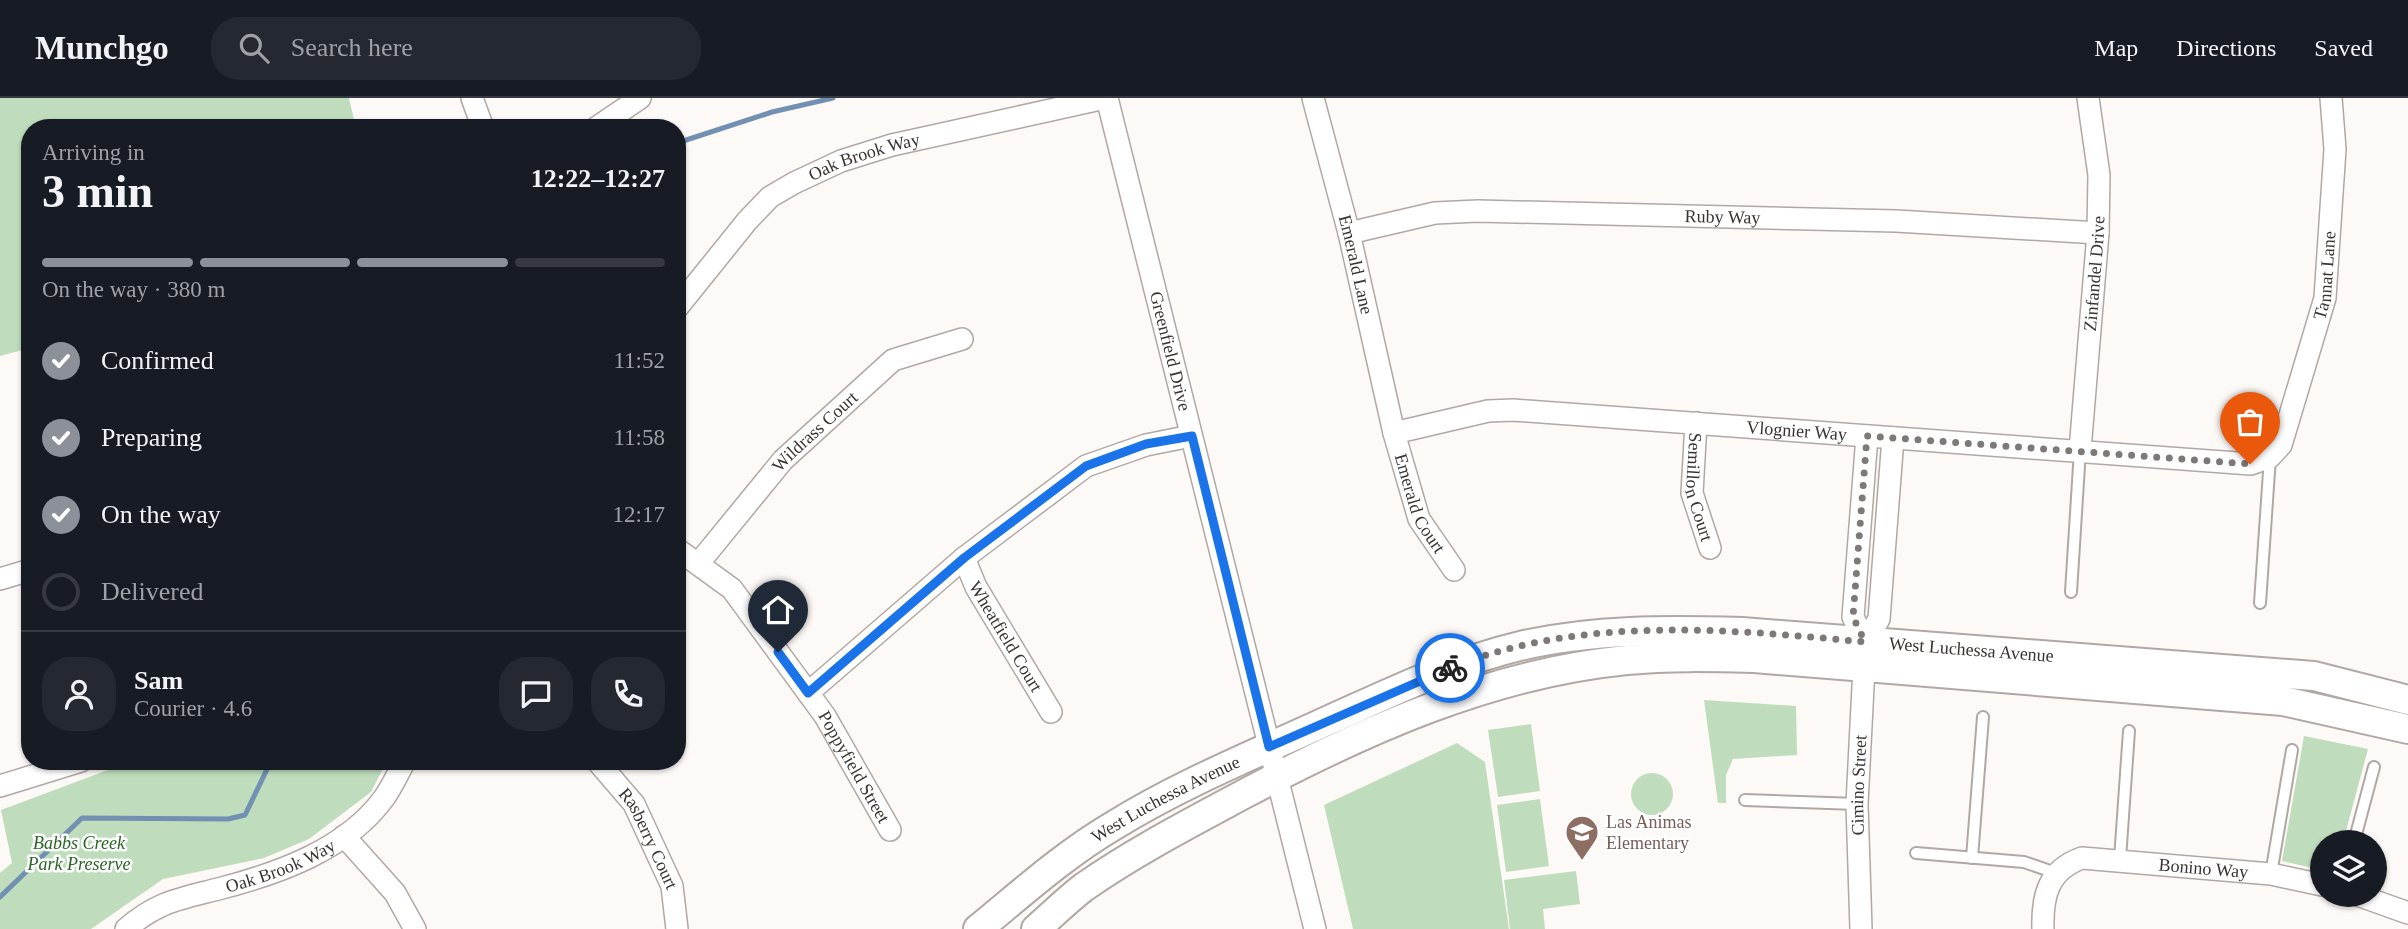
<!DOCTYPE html>
<meta charset="utf-8">
<style>
:root{--surface:#171b24;--page:#242831;--text:#f1f3f6;--muted:#9ea1a6;--line:#363941;--accent:#8c9099}
body{margin:0;font-family:Georgia,serif;background:var(--page);color:var(--text);height:100vh;display:flex;flex-direction:column;font-size:26px;white-space:nowrap}
*{box-sizing:border-box;margin:0}
p{font-size:23px;color:var(--muted)}
.icon{flex:none;width:38px;height:38px;fill:none;stroke:currentColor;stroke-width:2;stroke-linecap:round;stroke-linejoin:round}
.map{position:relative;flex:1;overflow:hidden}
.side{position:absolute;left:21px;top:21px;width:665px;height:651px;display:flex;flex-direction:column;background:var(--surface);border-radius:28px;box-shadow:0 2px 5px #0004}
.side>*{flex:none}
.controls{position:absolute;left:2310px;top:732px;display:grid;gap:14px}
.controls a{display:grid;place-items:center;width:77px;height:77px;border-radius:50%;background:var(--surface);box-shadow:0 2px 5px #0004;font-size:35px}
.pin{position:absolute;display:grid;place-items:center;width:60px;height:60px;color:#fff;margin:-72px -30px;border-radius:50% 50% 50% 0;rotate:-45deg;box-shadow:0 0 7px #0007}
.pin .icon{rotate:45deg}
.courier{position:absolute;display:grid;place-items:center;width:70px;height:70px;margin:-35px;border:5px solid #1a73e8;border-radius:50%;background:#fff;color:#222;box-shadow:0 2px 9px #0007}
.headline em{font-style:normal;font-weight:700}
.headline div{display:flex;flex-direction:column-reverse}
.headline{display:flex;align-items:center;justify-content:space-between;height:119px;padding:0 21px}
h1{font-size:46px;font-weight:700;line-height:52px}
.bar{display:grid;grid-template-columns:repeat(4,1fr);gap:10px 7px;align-content:center;height:84px;padding:0 21px}
.bar i{height:9px;border-radius:5px;background:var(--line)}
.bar .current{background:var(--accent)}
.bar p{grid-column:span 4}
.line{display:flex;align-items:center;gap:18px;padding:0 21px;border-top:2px solid var(--line)}
.line div{flex:1}
.round{display:grid;place-items:center;flex:none;width:74px;height:74px;border-radius:28px;background:var(--page)}
ol{padding:0 21px;list-style:none}
li{display:flex;align-items:center;gap:21px;height:77px}
li p{margin-inline-start:auto}
li .icon{padding:7px;border-radius:50%;background:var(--accent);color:#fff;stroke-width:4}
li:last-child{color:var(--muted)}
li i{width:38px;height:38px;border:4px solid var(--line);border-radius:50%}
header{display:flex;align-items:center;gap:42px;box-sizing:border-box;height:98px;padding:0 35px;background:var(--surface);border-bottom:2px solid var(--line)}
header strong{font-size:33px}
nav{display:flex;gap:38px;margin-inline-start:auto;font-size:24px}
.search{width:490px;height:63px;background:var(--page);display:flex;align-items:center;gap:18px;box-sizing:border-box;padding:0 24px;border-radius:28px;color:var(--muted);font-size:26px}
.map>svg:first-child{display:block}
.green{fill:#bfddbc}
.lines{fill:none;stroke-linecap:round;stroke-linejoin:round}
.stream{stroke:#7290b1;stroke-width:5}
.service-casing{stroke:#b2a8a3;stroke-width:14}
.minor-casing{stroke:#b2a8a3;stroke-width:24}
.tertiary-casing{stroke:#b2a8a3;stroke-width:32}
.service{stroke:#fff;stroke-width:10}
.minor{stroke:#fff;stroke-width:21}
.tertiary{stroke:#fff;stroke-width:28}
.done{stroke:#7d7977;stroke-width:7;stroke-dasharray:0 12.6}
.route{stroke:#1a73e8;stroke-width:9}
.labels{text-anchor:middle;stroke-width:5;stroke-linejoin:round;paint-order:stroke}
.street-label{font-size:18px;fill:#383432;stroke:#fff}
.education-label{font-size:18px;fill:#785e54;stroke:#fff;text-anchor:start}
.park-label{font-size:18px;font-style:italic;fill:#296525;stroke:#fff}
</style>
<header>
<strong>Munchgo</strong>
<div class="search"><svg class="icon" aria-label="search" viewBox="0 0 24 24"><circle cx="10" cy="10" r="6"/><path d="M15 15l6 6"/></svg>Search here</div>
<nav><a>Map</a><a>Directions</a><a>Saved</a></nav>
</header>
<div class="map">
<svg width="2408" height="831" viewBox="0 0 2408 831">
<rect width="100%" height="100%" fill="#fdf9f7"/>
<g class="green">
<polygon points="0,0 349,0 356,30 30,30 30,250 0,258"/>
<polygon points="1704,602 1796,608 1797,657 1733,661 1726,677 1726,705 1718,705"/>
<polygon points="1531,626 1540,693 1498,699 1488,632"/>
<polygon points="2304,638 2368,651 2343,744 2322,744 2322,772 2282,763"/>
<polygon points="1457,645 1485,664 1509,831 1353,831 1324,707"/>
<polygon points="132,663 387,663 371,694 309,741 264,760 163,781 91,831 0,831 0,775 12,765 1,712"/>
<circle cx="1652" cy="696" r="21"/>
<polygon points="1540,701 1549,768 1506,774 1497,707"/>
<polygon points="1576,773 1580,806 1543,811 1545,831 1510,831 1504,782"/>
</g>
<g class="lines">
<g class="stream">
<polyline points="677,45 772,14 833,0"/>
<polyline points="0,799 82,720 228,721 245,717 271,663"/>
</g>
<defs>
<g id="service">
<polyline points="2071,494 2080,352"/>
<polyline points="2260,505 2270,359"/>
<polyline points="1745,702 1857,706"/>
<polyline points="2354,744 2374,669"/>
<polyline points="1916,755 2024,764 2056,775"/>
<polyline points="1972,760 1983,619"/>
<polyline points="2120,761 2129,633"/>
<polyline points="2271,776 2292,652"/>
</g>
<g id="minor">
<polyline points="472,0 483,30"/>
<path id="s1" d="M1107,0L1315,831"/>
<path id="s2" d="M1313,0L1349,135L1394,335L1419,421L1454,472"/>
<polyline points="596,30 640,0"/>
<path id="s3" d="M1349,135L1435,115L1478,113L1896,123L2098,135"/>
<path id="s4" d="M677,210L747,123L770,99L794,85L841,63L892,47L1105,0"/>
<path id="s5" d="M1696,325L1692,395L1710,450"/>
<path id="s6" d="M1394,335L1488,313L1513,312L2251,366L2270,359L2281,347L2325,200L2335,51L2331,0"/>
<path id="s7" d="M2080,352L2098,135L2099,77L2088,0"/>
<path id="s8" d="M677,451L732,491L825,618L890,732"/>
<path id="s9" d="M964,460L976,489L1051,614"/>
<path id="s10" d="M698,466L783,362L893,262L962,241"/>
<polyline points="0,481 30,472"/>
<polyline points="1865,544 1853,519 1867,338"/>
<polyline points="808,595 964,460 1086,368 1146,347 1191,338"/>
<path id="s11" d="M597,663L634,706L672,788L677,831"/>
<polyline points="0,688 81,663"/>
<polyline points="344,738 395,795 415,831"/>
<polyline points="2355,796 2408,815"/>
<path id="s12" d="M126,831C157,804 179,801 218,791C277,776 346,752 384,700C392,689 398,675 405,663"/>
<path id="s13" d="M1861,831L1857,706L1864,569L1865,544L1879,521L1893,340"/>
<path id="s14" d="M2043,831C2042,798 2048,772 2082,760L2271,776L2322,787"/>
</g>
<g id="tertiary">
<path id="s15" d="M978,831C1022,795 1064,757 1113,728C1181,686 1255,656 1327,623C1390,595 1453,564 1520,548C1593,531 1668,532 1742,534L2314,578L2408,602"/>
<path d="M1036,831C1052,817 1067,802 1084,789C1134,754 1190,725 1244,696C1363,633 1491,575 1627,562C1669,558 1711,559 1754,560L2283,603L2408,631"/>
</g>
</defs>
<use href="#service" class="service-casing"/>
<use href="#minor" class="minor-casing"/>
<use href="#tertiary" class="tertiary-casing"/>
<use href="#service" class="service"/>
<use href="#minor" class="minor"/>
<use href="#tertiary" class="tertiary"/>
</g>
<g class="lines">
<path class="done" d="M1450,570C1581,517 1728,531 1865,544L1853,519L1867,338L2250,366"/>
<polyline class="route" points="778,554 808,595 964,460 1086,368 1146,346 1192,338 1269,649 1450,570"/>
</g>
<defs>
<symbol id="school-pin" viewBox="-11 -11 22 30"><path d="M0 17L-7.5 6A9.5 9.5 0 1 1 7.5 6Z" fill="#8d6e63" stroke="#fff"/><path d="M0-5L7-2L0 1L-7-2ZM-4 1L0 2.5L4 1V4Q0 6-4 4Z" fill="#fff"/></symbol>
</defs>
<g fill-rule="evenodd">
<use href="#school-pin" x="1563" y="715" width="38" height="52"/>
</g>
<g class="labels">
<g class="street-label">
<text dy="6" stroke="none"><textPath href="#s4" startOffset="248">Oak Brook Way</textPath></text>
<text dy="6" stroke="none"><textPath href="#s3" startOffset="376">Ruby Way</textPath></text>
<text dy="6" stroke="none"><textPath href="#s2" startOffset="172">Emerald Lane</textPath></text>
<text dy="6" stroke="none"><textPath href="#s7" startOffset="177">Zinfandel Drive</textPath></text>
<text dy="6" stroke="none"><textPath href="#s6" startOffset="1074">Tannat Lane</textPath></text>
<text dy="6" stroke="none"><textPath href="#s1" startOffset="261">Greenfield Drive</textPath></text>
<text dy="6" stroke="none"><textPath href="#s6" startOffset="406">Vlognier Way</textPath></text>
<text dy="6" stroke="none"><textPath href="#s10" startOffset="177">Wildrass Court</textPath></text>
<text dy="6" stroke="none"><textPath href="#s5" startOffset="65">Semillon Court</textPath></text>
<text dy="6" stroke="none"><textPath href="#s2" startOffset="420">Emerald Court</textPath></text>
<text dy="6" stroke="none"><textPath href="#s9" startOffset="89">Wheatfield Court</textPath></text>
<text dy="6" stroke="none"><textPath href="#s15" startOffset="1069">West Luchessa Avenue</textPath></text>
<text dy="6" stroke="none"><textPath href="#s8" startOffset="284">Poppyfield Street</textPath></text>
<text dy="6" stroke="none"><textPath href="#s13" startOffset="144">Cimino Street</textPath></text>
<text dy="6" stroke="none"><textPath href="#s15" startOffset="229">West Luchessa Avenue</textPath></text>
<text dy="6" stroke="none"><textPath href="#s11" startOffset="94">Rasberry Court</textPath></text>
<text dy="6" stroke="none"><textPath href="#s12" startOffset="168">Oak Brook Way</textPath></text>
<text dy="6" stroke="none"><textPath href="#s14" startOffset="210">Bonino Way</textPath></text>
</g>
<g class="education-label">
<text x="1606" y="730">Las Animas<tspan x="1606" dy="21">Elementary</tspan></text>
</g>
<g class="park-label">
<text x="79" y="751">Babbs Creek<tspan x="79" dy="21">Park Preserve</tspan></text>
</g>
</g>
</svg>
<div class="controls">
<a><svg class="icon" aria-label="layers" viewBox="0 0 24 24"><path d="M12 4l9 5-9 5-9-5zM3 14l9 5 9-5"/></svg></a>
</div>
<div class="pin" style="left:2250px;top:366px;background:#ea580c"><svg class="icon" aria-label="bag" viewBox="0 0 24 24"><path d="M5 8h14l-1 12H6zM9 8a3 3 0 0 1 6 0"/></svg></div>
<div class="pin" style="left:778px;top:554px;background:#1f2937"><svg class="icon" aria-label="home" viewBox="0 0 24 24"><path d="M3 11l9-7 9 7M6 9v11h12V9"/></svg></div>
<div class="courier" style="left:1450px;top:570px"><svg class="icon" aria-label="bike" viewBox="0 0 24 24"><circle cx="6" cy="16" r="4"/><circle cx="18" cy="16" r="4"/><path d="M6 16l4-8h5l3 8M10 8l3 8H6M13 5h3"/></svg></div>
<section class="side">
<div class="headline"><div><h1>3 min</h1><p>Arriving in</p></div><em>12:22–12:27</em></div>
<div class="bar"><i class="current"></i><i class="current"></i><i class="current"></i><i></i><p>On the way · 380 m</p></div>
<ol>
<li><svg class="icon" aria-label="check" viewBox="0 0 24 24"><path d="M5 12l5 5 9-10"/></svg>Confirmed<p>11:52</p></li>
<li><svg class="icon" aria-label="check" viewBox="0 0 24 24"><path d="M5 12l5 5 9-10"/></svg>Preparing<p>11:58</p></li>
<li><svg class="icon" aria-label="check" viewBox="0 0 24 24"><path d="M5 12l5 5 9-10"/></svg>On the way<p>12:17</p></li>
<li><i></i>Delivered</li>
</ol>
<div class="line" style="height:126px"><a class="round"><svg class="icon" aria-label="person" viewBox="0 0 24 24"><circle cx="12" cy="8" r="4"/><path d="M4 21q1-7 8-7t8 7"/></svg></a><div><b>Sam</b><p>Courier · 4.6</p></div><a class="round"><svg class="icon" aria-label="chat" viewBox="0 0 24 24"><path d="M4 5h16v11H9l-5 4z"/></svg></a><a class="round"><svg class="icon" aria-label="phone" viewBox="0 0 24 24"><path d="M5 4h4l2 5-3 2q2 4 5 5l2-3 5 2v4C11 20 4 13 5 4z"/></svg></a></div>
</section>
</div>
